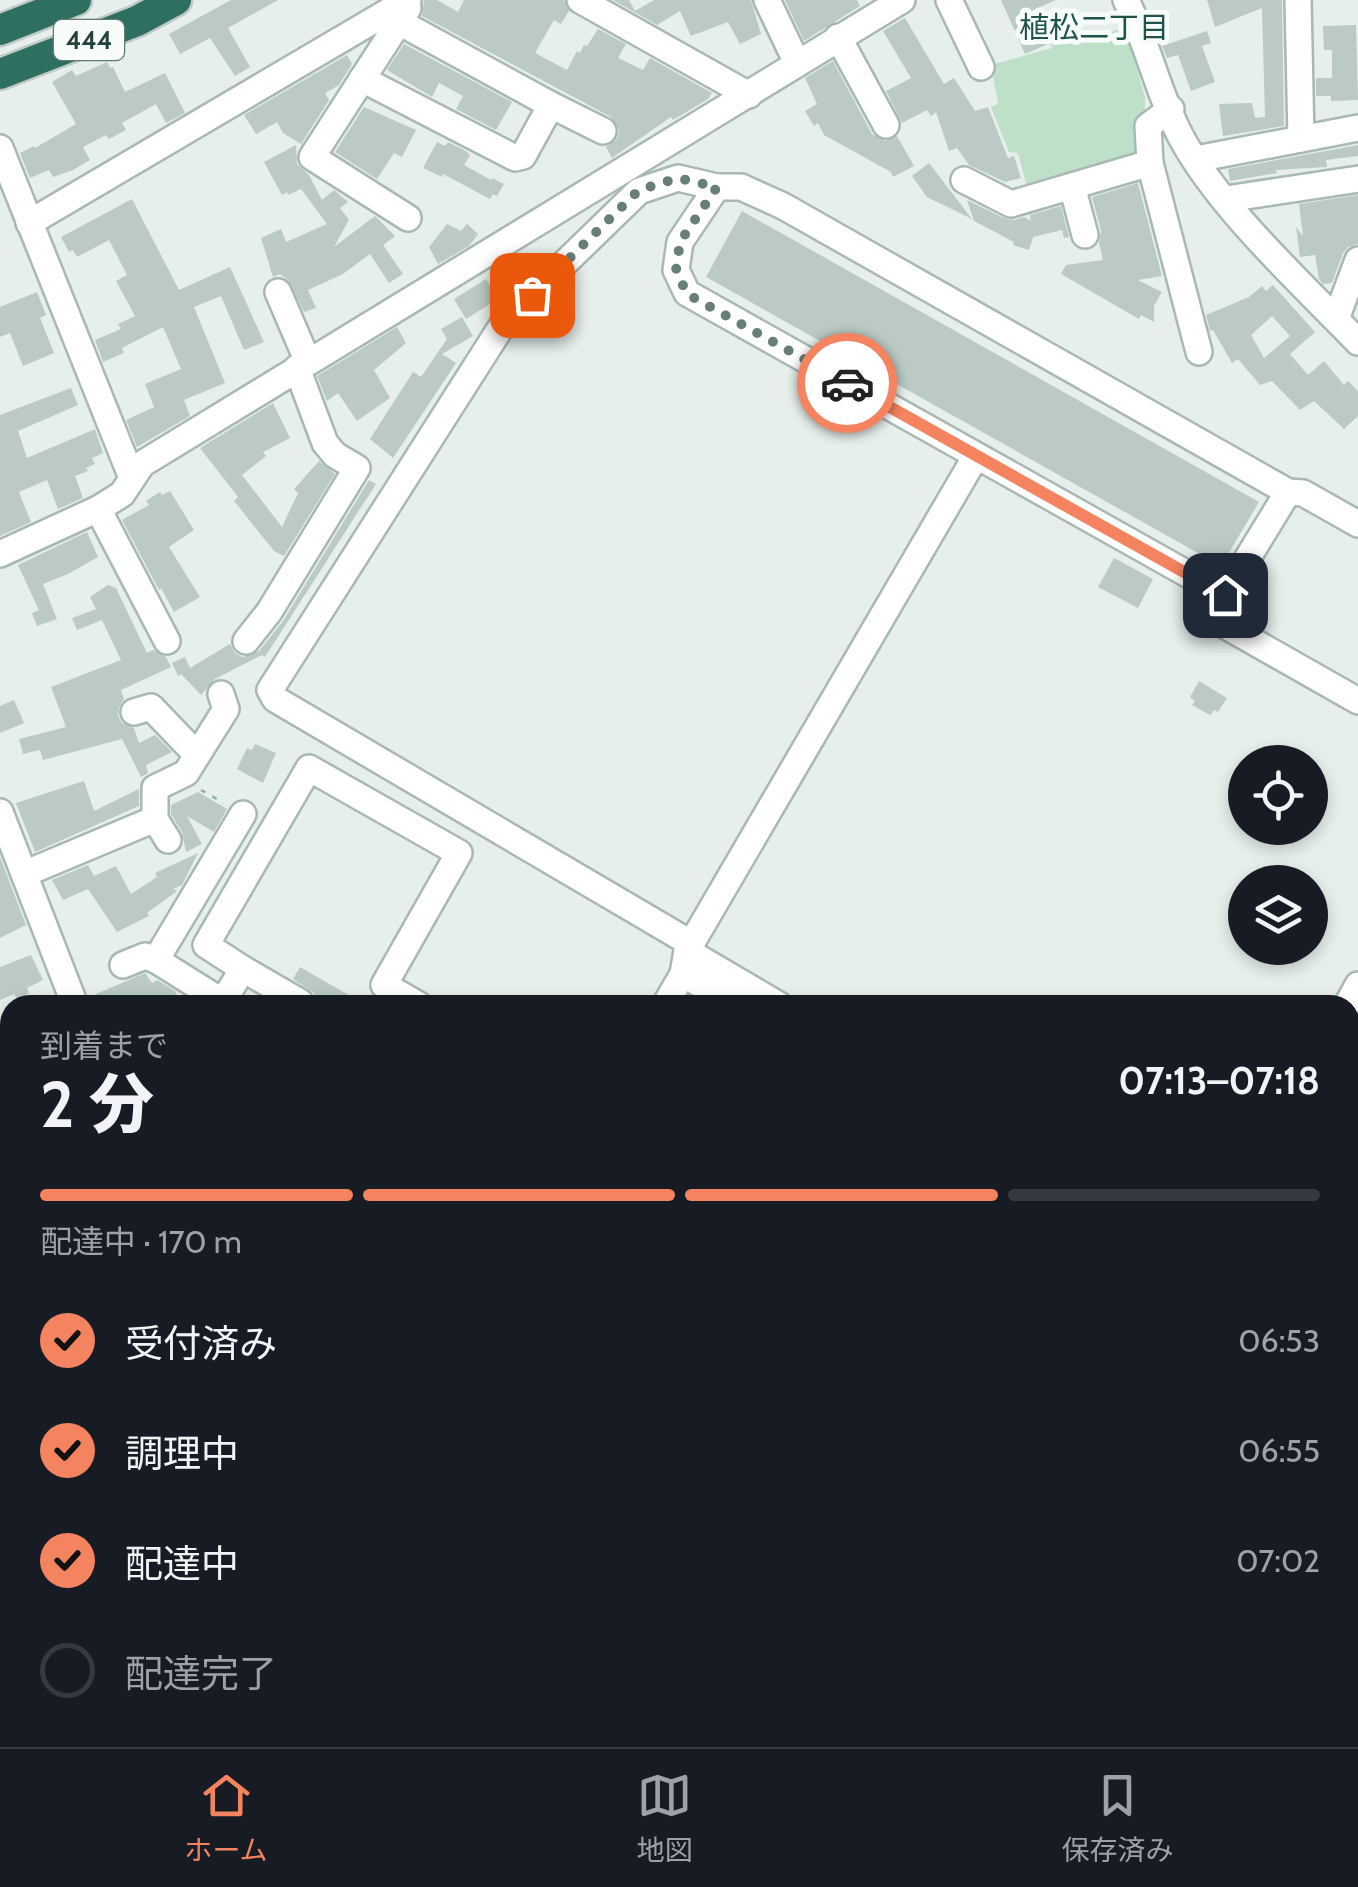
<!DOCTYPE html>
<html lang="ja">
<meta charset="utf-8">
<style>
:root{--surface:#171b24;--page:#20242c;--text:#f1f3f6;--muted:#9ea1a6;--line:#363941;--accent:#f4845f}
body{margin:0;font-family:Cabin,"Noto Sans JP",sans-serif;background:var(--page);color:var(--text);height:100vh;display:flex;flex-direction:column;font-size:38px;white-space:nowrap}
*{box-sizing:border-box;margin:0}
p{font-size:32px;color:var(--muted)}
.icon{flex:none;width:55px;height:55px;fill:none;stroke:currentColor;stroke-width:2;stroke-linecap:round;stroke-linejoin:round}
.map{position:relative;flex:1;overflow:hidden}
.side{position:absolute;left:0px;top:995px;width:1360px;height:752px;display:flex;flex-direction:column;background:var(--surface);border-radius:30px 30px 0 0;box-shadow:0 5px 15px #0003}
.side>*{flex:none}
.buttons{position:absolute;left:1228px;top:745px;display:grid;gap:20px}
.buttons a{display:grid;place-items:center;width:100px;height:100px;border-radius:50%;background:var(--surface);box-shadow:0 5px 15px #0003;font-size:50px}
.pin{position:absolute;display:grid;place-items:center;width:85px;height:85px;color:#fff;margin:-42px;border-radius:20px;box-shadow:0 5px 15px #0006}
.courier{position:absolute;display:grid;place-items:center;width:100px;height:100px;margin:-50px;border:8px solid #f4845f;border-radius:50%;background:#fff;color:#222;box-shadow:0 2px 12px #0007}
.head em{font-style:normal;font-weight:800}
.head div{display:flex;flex-direction:column-reverse}
.head{display:flex;align-items:center;justify-content:space-between;height:170px;padding:0 40px}
h1{font-size:65px;font-weight:800;line-height:75px}
.bar{display:grid;grid-template-columns:repeat(4,1fr);gap:15px 10px;align-content:center;height:120px;padding:0 40px}
.bar i{height:12px;border-radius:8px;background:var(--line)}
.bar .current{background:var(--accent)}
.bar p{grid-column:span 4}
ol{padding:0 40px;list-style:none}
li{display:flex;align-items:center;gap:30px;height:110px}
li p{margin-inline-start:auto}
li .icon{padding:10px;border-radius:50%;background:var(--accent);color:#111;stroke-width:4}
li:last-child{color:var(--muted)}
li i{width:55px;height:55px;border:5px solid var(--line);border-radius:50%}
.menu{display:flex;justify-content:space-around;align-items:center;height:140px;border-top:2px solid var(--line);background:var(--surface);font-size:28px;color:var(--muted)}
.menu a{display:grid;justify-items:center;gap:5px}
.menu .current{color:var(--accent)}
.map>svg:first-child{display:block}
.green{fill:#bfe0c8}
.building{fill:#bbcac4;fill-rule:evenodd}
.lines{fill:none;stroke-linecap:round;stroke-linejoin:round}
.minor-casing{stroke:#a8b8b2;stroke-width:30}
.highway-casing{stroke:#c2cac8;stroke-width:35}
.path{stroke:#86b3a5;stroke-width:2.5;stroke-dasharray:5 8;stroke-linecap:butt}
.minor{stroke:#fff;stroke-width:25}
.highway{stroke:#2f6f62;stroke-width:30}
.done{stroke:#687f78;stroke-width:10;stroke-dasharray:0 18}
.route{stroke:#f4845f;stroke-width:12}
.labels{text-anchor:middle;stroke-width:10;stroke-linejoin:round;paint-order:stroke}
.shield{fill:#f7fbf9;stroke:#637a73;stroke-width:2.5}
.shield-label{font-size:25px;font-weight:bold;fill:#24423a}
.neighbourhood-label{font-size:30px;fill:#1f5548;stroke:#f7fbf9}
</style>
<div class="map">
<svg width="1358" height="1747" viewBox="0 0 1358 1747">
<rect width="100%" height="100%" fill="#e6efeb"/>
<polygon class="green" points="1059,27 1067,43 1125,28 1145,97 1145,155 1027,188 1018,153 1009,152 991,107 998,104 991,65 1052,48 1048,32"/>
<g class="building">
<polygon points="231,0 278,0 228,28 250,67 235,76 210,38 180,54 169,34"/>
<polygon points="424,0 437,0 458,12 464,0 564,0 569,11 561,24 554,20 535,53 567,70 577,51 580,53 584,45 587,46 598,29 626,44 618,58 643,70 650,58 712,93 708,99 673,120 671,117 612,158 606,147 617,139 619,131 611,117 422,16"/>
<polygon points="613,0 629,0 635,11 654,0 751,0 761,34 740,44 728,22 691,36 680,11 657,25"/>
<polygon points="785,0 857,0 860,6 804,41"/>
<polygon points="1001,0 1056,0 1033,10 1048,44 1025,54"/>
<polygon points="1207,0 1282,0 1284,126 1223,136 1219,104 1252,103 1255,118 1265,117 1262,8 1215,27"/>
<polygon points="905,18 944,84 954,78 975,111 988,107 1008,158 1014,156 1021,178 1005,182 969,165 957,148 949,151 936,112 931,116 927,110 902,123 886,91 911,78 883,31"/>
<polygon points="1356,25 1358,100 1331,101 1331,96 1316,96 1316,78 1332,78 1332,50 1324,50 1323,26"/>
<polygon points="1207,31 1211,43 1202,46 1215,82 1191,91 1178,55 1167,58 1162,46"/>
<polygon points="404,44 512,102 496,130 456,109 463,96 439,83 432,97 387,70"/>
<polygon points="347,55 352,64 339,85 325,93 329,100 301,144 283,133 277,122 256,134 244,115"/>
<polygon points="833,61 872,134 885,141 897,136 914,166 893,177 891,172 824,135 818,123 814,126 805,111 817,104 805,78"/>
<polygon points="107,62 110,68 113,67 125,92 165,73 185,113 166,123 156,104 122,123 126,130 109,139 106,135 83,147 90,160 73,170 53,177 49,170 30,178 20,153 34,146 35,148 76,124 52,82 72,70 76,76"/>
<polygon points="364,107 416,130 402,157 394,153 377,179 335,152"/>
<polygon points="437,142 445,146 448,142 466,151 470,155 464,165 491,180 492,178 504,184 497,196 493,194 490,199 443,174 442,177 423,168"/>
<polygon points="296,145 297,164 309,175 322,200 334,190 348,202 340,208 349,220 334,247 375,216 395,236 383,245 403,274 389,283 370,254 343,274 308,290 316,308 304,312 288,280 280,274 273,277 261,238 281,229 286,242 327,224 301,189 288,195 287,192 282,195 264,162"/>
<polygon points="1358,145 1358,156 1326,160 1327,167 1276,170 1277,173 1230,181 1228,169"/>
<polygon points="929,163 972,219 927,197 912,176"/>
<polygon points="1138,183 1162,276 1138,280 1162,292 1154,306 1154,322 1141,315 1139,319 1061,274 1066,265 1103,260 1099,243 1101,231 1092,197"/>
<polygon points="1358,195 1358,244 1348,247 1343,253 1332,283 1323,284 1319,279 1315,255 1300,257 1296,227 1303,236 1299,204"/>
<polygon points="132,199 179,290 230,267 264,342 244,350 221,296 194,307 225,383 184,400 190,416 137,447 126,420 154,407 145,384 181,369 163,327 122,348 124,353 103,362 95,340 121,329 118,324 135,316 116,281 127,275 109,240 77,257 73,250 69,252 61,237"/>
<polygon points="967,200 1004,218 1014,220 1024,217 1031,221 1030,215 1061,206 1069,237 1064,238 1062,230 1033,237 1029,250 1013,245 1014,242 974,221"/>
<polygon points="742,211 1259,502 1221,566 706,277"/>
<polygon points="447,224 461,231 467,224 478,234 469,246 438,264 429,247"/>
<polygon points="486,279 498,299 466,319 454,299"/>
<path d="M1273,285L1315,332L1290,354L1308,375L1324,361L1344,385L1348,381L1358,391V416L1344,429L1314,401L1300,410L1272,381L1260,385L1238,359L1232,363L1213,330L1210,331L1206,315L1249,297L1262,286L1266,291ZM1272,316L1290,336L1264,358L1251,335Z"/>
<polygon points="37,292 46,315 40,318 54,353 23,366 10,333 0,337 0,307"/>
<polygon points="462,317 473,336 442,354 456,363 393,458 370,439 413,372 421,377 447,339 441,329"/>
<polygon points="397,327 406,343 374,370 390,398 357,421 338,393 327,401 317,376"/>
<polygon points="71,388 78,405 18,431 27,458 95,429 103,453 92,458 95,464 86,468 88,471 75,476 83,498 58,509 47,480 19,492 31,522 0,536 0,415"/>
<polygon points="273,403 290,438 263,452 266,456 242,475 282,527 298,493 294,489 319,461 335,474 284,556 274,551 234,501 238,497 200,448"/>
<polygon points="369,480 376,484 265,657 262,655 215,679 201,695 181,674 178,676 172,663 185,657 190,668 230,644 235,653 243,657 259,651 283,621"/>
<polygon points="170,491 194,530 169,547 200,597 174,612 161,588 159,590 122,520 149,505 146,501 160,492 162,495"/>
<polygon points="87,532 98,557 68,574 43,584 57,619 37,626 32,613 39,610 18,565"/>
<polygon points="1114,558 1153,579 1138,608 1098,587"/>
<polygon points="108,585 116,588 147,653 153,650 166,657 171,667 121,690 124,699 119,707 118,716 122,723 134,728 139,743 155,735 172,752 146,765 148,773 141,777 122,739 43,760 40,750 23,754 19,739 66,727 51,687 121,660 102,620 77,630 72,618 96,609 90,597"/>
<polygon points="1199,681 1227,698 1218,712 1214,710 1210,715 1192,705 1195,701 1190,697"/>
<polygon points="14,700 24,723 0,733 0,706"/>
<polygon points="255,744 276,753 263,783 237,769 247,748 252,750"/>
<polygon points="84,781 94,811 139,789 139,806 35,852 16,803"/>
<polygon points="198,792 227,809 214,832 187,816 202,844 186,852 182,832 171,814 171,805"/>
<polygon points="198,853 182,885 173,889 177,891 147,913 149,916 117,932 88,889 63,900 52,880 88,865 94,876 116,866 131,894 157,877 155,873"/>
<polygon points="0,857 26,925 0,938"/>
<polygon points="31,955 43,980 27,988 29,993 17,999 14,994 0,1000 0,967"/>
<polygon points="300,967 366,1005 316,1005 314,993 293,979"/>
<polygon points="145,973 152,983 157,980 175,991 182,1005 100,1005 96,994"/>
</g>
<g class="lines">
<defs>
<g id="minor">
<polyline points="580,0 749,95"/>
<polyline points="767,0 797,63"/>
<polyline points="949,0 981,67"/>
<path d="M1126,0C1148,44 1158,94 1181,137C1219,208 1302,284 1358,342"/>
<polyline points="408,8 312,157 408,218"/>
<polyline points="838,37 886,125"/>
<polyline points="362,79 515,158 523,156 551,105 399,22"/>
<polyline points="551,105 603,131"/>
<polyline points="1301,139 1358,128"/>
<polyline points="0,148 132,478"/>
<polyline points="1196,159 1301,139 1298,0"/>
<polyline points="1150,163 1199,352"/>
<polyline points="964,180 1011,204 1150,163 1148,126 1171,109"/>
<polyline points="1072,186 1085,235"/>
<polyline points="1226,199 1358,179"/>
<polyline points="29,223 408,0"/>
<polyline points="278,292 308,362"/>
<polyline points="1336,319 1358,260"/>
<polyline points="1288,492 1225,595 1219,622 1358,701"/>
<polyline points="98,509 167,641"/>
<polyline points="0,554 98,509 122,494 142,464 902,0"/>
<polyline points="1225,595 687,293 676,270 680,242 717,187 741,187 783,206 1288,492 1303,493 1358,524"/>
<polyline points="246,641 269,612 357,468 335,455 325,443 297,368"/>
<polyline points="134,712 151,707 197,755"/>
<polyline points="0,812 75,1005"/>
<polyline points="155,819 155,788 186,773 226,709 221,694"/>
<polyline points="24,874 155,819 168,840"/>
<polyline points="692,944 275,699 270,690 505,321 639,191 678,178 717,187"/>
<polyline points="687,951 779,1005"/>
<polyline points="123,965 145,956 156,960"/>
<polyline points="243,969 206,945 309,768 459,853 384,985 419,1005"/>
<polyline points="683,974 687,951 976,456"/>
<polyline points="218,999 228,993 243,969 300,1002"/>
<polyline points="213,1005 218,999 156,960 243,814"/>
<polyline points="665,1005 683,974 735,1005"/>
<polyline points="1347,1005 1358,985"/>
<polyline points="0,1365 10,1378"/>
<polyline points="1350,1388 1358,1373"/>
<polyline points="0,1434 10,1425"/>
<polyline points="0,1560 10,1565"/>
<polyline points="0,1709 10,1717"/>
<polyline points="200,1738 205,1747"/>
<polyline points="571,1738 588,1747"/>
<polyline points="669,1738 686,1747"/>
<polyline points="1336,1738 1356,1747"/>
<polyline points="41,1747 46,1738"/>
<polyline points="245,1747 251,1738"/>
<polyline points="601,1747 613,1738"/>
<polyline points="820,1747 824,1738"/>
<polyline points="930,1747 936,1738"/>
<polyline points="1131,1747 1136,1738"/>
<polyline points="1158,1747 1164,1738"/>
</g>
<g id="highway">
<polyline points="0,30 76,0"/>
<polyline points="0,74 137,21 176,0"/>
</g>
</defs>
<use href="#minor" class="minor-casing"/>
<use href="#highway" class="highway-casing"/>
<g class="path">
<polyline points="201,790 224,803"/>
<polyline points="1350,1613 1358,1618"/>
</g>
<use href="#minor" class="minor"/>
<use href="#highway" class="highway"/>
</g>
<g class="lines">
<polyline class="done" points="532,295 639,190 678,178 717,187 680,242 676,270 687,294 847,383"/>
<polyline class="route" points="847,383 1225,595"/>
</g>
<g class="labels">
<rect class="shield" x="54" y="20" width="70" height="40" rx="8"/>
<g class="shield-label">
<text x="89" y="49">444</text>
</g>
<g class="neighbourhood-label">
<text x="1094" y="38">植松二丁目</text>
</g>
</g>
</svg>
<div class="buttons">
<a><svg class="icon" aria-label="locate" viewBox="0 0 24 24"><circle cx="12" cy="12" r="6"/><path d="M12 2v4M12 18v4M2 12h4M18 12h4"/></svg></a>
<a><svg class="icon" aria-label="layers" viewBox="0 0 24 24"><path d="M12 4l9 5-9 5-9-5zM3 14l9 5 9-5"/></svg></a>
</div>
<div class="pin" style="left:532px;top:295px;background:#ea580c"><svg class="icon" aria-label="bag" viewBox="0 0 24 24"><path d="M5 8h14l-1 12H6zM9 8a3 3 0 0 1 6 0"/></svg></div>
<div class="pin" style="left:1225px;top:595px;background:#1f2937"><svg class="icon" aria-label="home" viewBox="0 0 24 24"><path d="M3 11l9-7 9 7M6 9v11h12V9"/></svg></div>
<div class="courier" style="left:847px;top:383px"><svg class="icon" aria-label="car" viewBox="0 0 24 24"><path d="M5 17H2v-5l4-1 3-4h7l3 4 3 1v5h-3M9 17h6M6 11h13"/><circle cx="7" cy="17" r="2"/><circle cx="17" cy="17" r="2"/></svg></div>
<section class="side">
<div class="head"><div><h1>2 分</h1><p>到着まで</p></div><em>07:13–07:18</em></div>
<div class="bar"><i class="current"></i><i class="current"></i><i class="current"></i><i></i><p>配達中 · 170 m</p></div>
<ol>
<li><svg class="icon" aria-label="check" viewBox="0 0 24 24"><path d="M5 12l5 5 9-10"/></svg>受付済み<p>06:53</p></li>
<li><svg class="icon" aria-label="check" viewBox="0 0 24 24"><path d="M5 12l5 5 9-10"/></svg>調理中<p>06:55</p></li>
<li><svg class="icon" aria-label="check" viewBox="0 0 24 24"><path d="M5 12l5 5 9-10"/></svg>配達中<p>07:02</p></li>
<li><i></i>配達完了</li>
</ol>
</section>
</div>
<nav class="menu">
<a class="current"><svg class="icon" aria-label="home" viewBox="0 0 24 24"><path d="M3 11l9-7 9 7M6 9v11h12V9"/></svg>ホーム</a>
<a><svg class="icon" aria-label="map" viewBox="0 0 24 24"><path d="M3 6l6-2 6 2 6-2v14l-6 2-6-2-6 2zM9 4v14M15 6v14"/></svg>地図</a>
<a><svg class="icon" aria-label="saved" viewBox="0 0 24 24"><path d="M7 4h10v16l-5-4-5 4z"/></svg>保存済み</a>
</nav>
